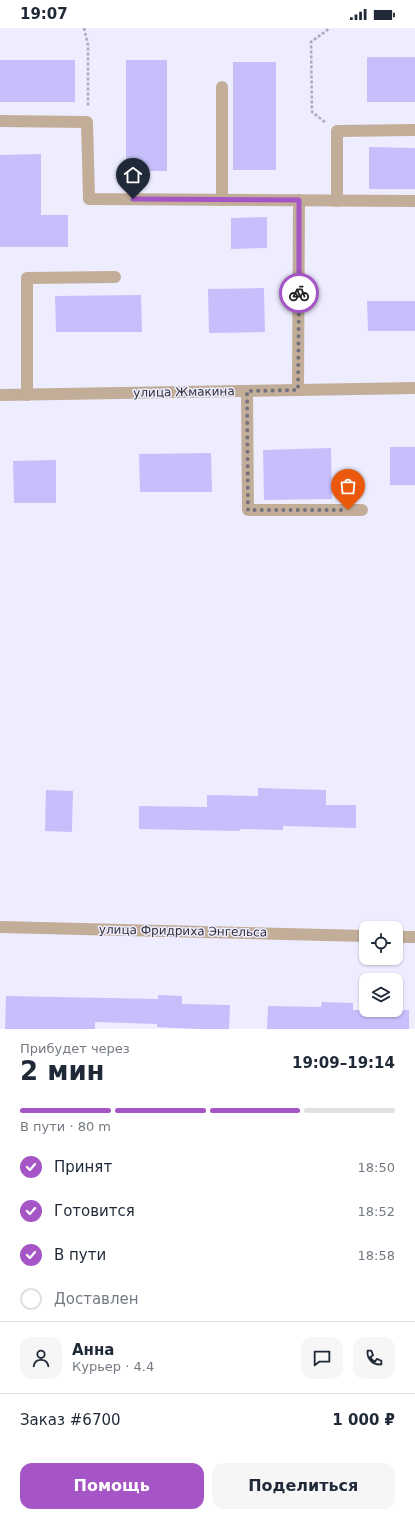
<!DOCTYPE html>
<html lang="ru">
<meta charset="utf-8">
<style>
:root{--surface:#fff;--page:#f6f6f7;--text:#1f2937;--muted:#747a83;--line:#e0e1e3;--accent:#a555c6}
body{margin:0;font-family:"DejaVu Sans",sans-serif;background:var(--page);color:var(--text);height:100vh;display:flex;flex-direction:column;font-size:15px;white-space:nowrap}
*{box-sizing:border-box;margin:0}
p{font-size:13px;color:var(--muted)}
.icon{flex:none;width:22px;height:22px;fill:none;stroke:currentColor;stroke-width:2;stroke-linecap:round;stroke-linejoin:round}
.map{position:relative;height:1001px;overflow:hidden}
.panel{display:flex;flex-direction:column;background:var(--surface);flex:1}
.panel>*{flex:none}
.controls{position:absolute;left:359px;top:893px;display:grid;gap:8px}
.controls a{display:grid;place-items:center;width:44px;height:44px;border-radius:8px;background:var(--surface);box-shadow:0 1px 3px #0004;font-size:20px}
.pin{position:absolute;display:grid;place-items:center;width:34px;height:34px;color:#fff;margin:-41px -17px;border-radius:50% 50% 50% 0;rotate:-45deg;box-shadow:0 0 4px #0007}
.pin .icon{rotate:45deg}
.courier{position:absolute;display:grid;place-items:center;width:40px;height:40px;margin:-20px;border:3px solid #a555c6;border-radius:50%;background:#fff;color:#222;box-shadow:0 1px 5px #0007}
.headline em{font-style:normal;font-weight:700}
.headline div{display:flex;flex-direction:column-reverse}
.headline{display:flex;align-items:center;justify-content:space-between;height:68px;padding:0 20px}
h1{font-size:26px;font-weight:700;line-height:30px}
.bar{display:grid;grid-template-columns:repeat(4,1fr);gap:6px 4px;align-content:center;height:48px;padding:0 20px}
.bar i{height:5px;border-radius:3px;background:var(--line)}
.bar .selected{background:var(--accent)}
.bar p{grid-column:span 4}
.line{display:flex;align-items:center;gap:10px;padding:0 20px;border-top:1px solid var(--line)}
.line div{flex:1}
.round{display:grid;place-items:center;flex:none;width:42px;height:42px;border-radius:12px;background:var(--page)}
ol{padding:0 20px;list-style:none}
li{display:flex;align-items:center;gap:12px;height:44px}
li p{margin-inline-start:auto}
li .icon{padding:4px;border-radius:50%;background:var(--accent);color:#fff;stroke-width:4}
li:last-child{color:var(--muted)}
li i{width:22px;height:22px;border:2px solid var(--line);border-radius:50%}
.button{display:flex;gap:8px;margin-top:auto;padding:8px 20px}
.button a{flex:1;height:46px;border-radius:12px;background:var(--accent);color:#fff;font-size:16px;font-weight:700;line-height:46px;text-align:center}
.button a+a{background:var(--page);color:var(--text)}
.status{display:flex;justify-content:space-between;align-items:center;height:28px;padding:0 20px;background:var(--surface);direction:ltr}
.status svg{height:11px;fill:currentColor}
.map>svg:first-child{display:block}
.building{fill:#c7bffc}
.lines{fill:none;stroke-linecap:round;stroke-linejoin:round}
.path{stroke:#abaab9;stroke-width:2.5;stroke-dasharray:3 2;stroke-linecap:butt}
.minor{stroke:#c2ad98;stroke-width:12}
.done{stroke:#72717d;stroke-width:4;stroke-dasharray:0 7.2}
.route{stroke:#a555c6;stroke-width:5}
.labels{text-anchor:middle;stroke-width:3;stroke-linejoin:round;paint-order:stroke}
.street-label{font-size:12px;fill:#2f2e37;stroke:#eeedff}
</style>
<div class="status"><b>19:07</b><svg viewBox="0 0 49 12"><path d="M0 12V9h3v3zM5 12V6h3v6zM10 12V3h3v9zM15 12V0h3v12zM26 1h20v11H26zM47 4h2v5h-2z"/></svg></div>
<div class="map">
<svg width="415" height="1001" viewBox="0 0 415 1001">
<rect width="100%" height="100%" fill="#eeedff"/>
<g class="building">
<rect x="367" y="29" width="48" height="45"/>
<rect x="0" y="32" width="75" height="42"/>
<rect x="126" y="32" width="41" height="111"/>
<rect x="233" y="34" width="43" height="108"/>
<polygon points="369,119 415,120 415,161 369,161"/>
<polygon points="41,126 41,187 68,187 68,219 0,219 0,127"/>
<polygon points="267,189 267,220 231,221 231,190"/>
<polygon points="264,260 265,304 209,305 208,261"/>
<polygon points="141,267 142,304 56,304 55,268"/>
<polygon points="367,273 415,273 415,303 368,303"/>
<rect x="390" y="419" width="25" height="38"/>
<polygon points="331,420 332,471 264,472 263,422"/>
<polygon points="211,425 212,464 140,464 139,426"/>
<polygon points="56,432 56,475 14,475 13,433"/>
<polygon points="258,760 326,762 326,777 356,777 356,800 283,798 283,802 240,801 240,803 139,801 139,778 207,779 207,767 258,768"/>
<polygon points="46,762 73,763 72,804 45,803"/>
<polygon points="158,967 182,968 182,976 230,977 229,1001 197,1001 157,999 157,996 95,994 95,1001 5,1001 6,968 158,971"/>
<polygon points="322,974 353,975 353,982 409,982 409,1001 267,1001 268,978 321,979"/>
</g>
<g class="lines">
<g class="path">
<polyline points="84,0 88,17 88,79"/>
<polyline points="325,94 312,84 311,14 330,0"/>
</g>
<g class="minor">
<polyline points="222,59 222,172"/>
<polyline points="0,93 87,94 89,171 415,173"/>
<polyline points="337,173 337,103 415,102"/>
<polyline points="298,362 299,172"/>
<polyline points="247,363 248,482 362,482"/>
<polyline points="0,367 415,360"/>
<polyline points="27,367 27,250 115,249"/>
<polyline points="0,899 366,908"/>
<polyline points="396,909 415,909"/>
</g>
</g>
<g class="lines">
<polyline class="done" points="299,265 298,362 247,363 248,482 348,482"/>
<polyline class="route" points="133,171 299,172 299,265"/>
</g>
<g class="labels">
<g class="street-label">
<text transform="translate(184 364) rotate(-1)" y="4">улица Жмакина</text>
<text transform="translate(183 903) rotate(1)" y="4">улица Фридриха Энгельса</text>
</g>
</g>
</svg>
<div class="controls">
<a><svg class="icon" aria-label="locate" viewBox="0 0 24 24"><circle cx="12" cy="12" r="6"/><path d="M12 2v4M12 18v4M2 12h4M18 12h4"/></svg></a>
<a><svg class="icon" aria-label="layers" viewBox="0 0 24 24"><path d="M12 4l9 5-9 5-9-5zM3 14l9 5 9-5"/></svg></a>
</div>
<div class="pin" style="left:348px;top:482px;background:#ea580c"><svg class="icon" aria-label="bag" viewBox="0 0 24 24"><path d="M5 8h14l-1 12H6zM9 8a3 3 0 0 1 6 0"/></svg></div>
<div class="pin" style="left:133px;top:171px;background:#1f2937"><svg class="icon" aria-label="home" viewBox="0 0 24 24"><path d="M3 11l9-7 9 7M6 9v11h12V9"/></svg></div>
<div class="courier" style="left:299px;top:265px"><svg class="icon" aria-label="bike" viewBox="0 0 24 24"><circle cx="6" cy="16" r="4"/><circle cx="18" cy="16" r="4"/><path d="M6 16l4-8h5l3 8M10 8l3 8H6M13 5h3"/></svg></div>
</div>
<section class="panel">
<div class="headline"><div><h1>2 мин</h1><p>Прибудет через</p></div><em>19:09–19:14</em></div>
<div class="bar"><i class="selected"></i><i class="selected"></i><i class="selected"></i><i></i><p>В пути · 80 m</p></div>
<ol>
<li><svg class="icon" aria-label="check" viewBox="0 0 24 24"><path d="M5 12l5 5 9-10"/></svg>Принят<p>18:50</p></li>
<li><svg class="icon" aria-label="check" viewBox="0 0 24 24"><path d="M5 12l5 5 9-10"/></svg>Готовится<p>18:52</p></li>
<li><svg class="icon" aria-label="check" viewBox="0 0 24 24"><path d="M5 12l5 5 9-10"/></svg>В пути<p>18:58</p></li>
<li><i></i>Доставлен</li>
</ol>
<div class="line" style="height:72px"><a class="round"><svg class="icon" aria-label="person" viewBox="0 0 24 24"><circle cx="12" cy="8" r="4"/><path d="M4 21q1-7 8-7t8 7"/></svg></a><div><b>Анна</b><p>Курьер · 4.4</p></div><a class="round"><svg class="icon" aria-label="chat" viewBox="0 0 24 24"><path d="M4 5h16v11H9l-5 4z"/></svg></a><a class="round"><svg class="icon" aria-label="phone" viewBox="0 0 24 24"><path d="M5 4h4l2 5-3 2q2 4 5 5l2-3 5 2v4C11 20 4 13 5 4z"/></svg></a></div>
<div class="line" style="height:52px"><div>Заказ #6700</div><b>1 000 ₽</b></div>
<div class="button"><a>Помощь</a><a>Поделиться</a></div>
</section>
